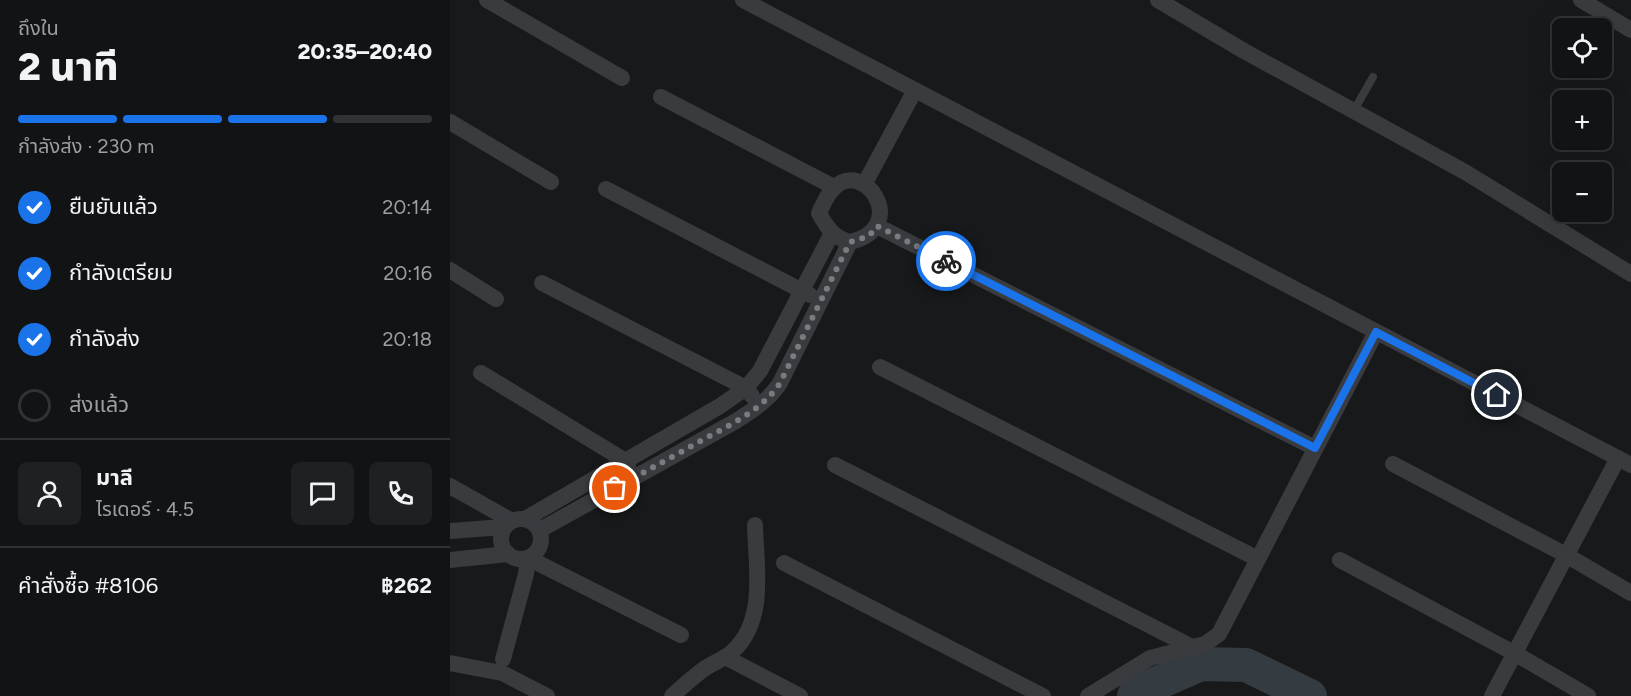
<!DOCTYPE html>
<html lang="th">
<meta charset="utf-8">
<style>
:root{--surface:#121314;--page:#1f2022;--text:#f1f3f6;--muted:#9c9ea0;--line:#313234;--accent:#1a73e8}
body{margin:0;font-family:Figtree,"Noto Sans Thai",sans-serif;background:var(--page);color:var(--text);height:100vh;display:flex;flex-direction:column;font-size:22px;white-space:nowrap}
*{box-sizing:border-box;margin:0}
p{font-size:20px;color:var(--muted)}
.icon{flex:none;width:33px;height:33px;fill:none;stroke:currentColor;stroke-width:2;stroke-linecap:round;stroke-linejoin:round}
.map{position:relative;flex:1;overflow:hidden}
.sheet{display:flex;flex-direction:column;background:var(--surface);width:450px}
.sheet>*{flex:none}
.controls{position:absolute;left:1102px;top:18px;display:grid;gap:12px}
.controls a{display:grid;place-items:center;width:60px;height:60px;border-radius:9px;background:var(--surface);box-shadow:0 6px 24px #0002,0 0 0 2px var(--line);font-size:30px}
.pin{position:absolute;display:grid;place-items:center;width:51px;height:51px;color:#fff;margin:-26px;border:3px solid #fff;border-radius:50%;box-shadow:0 2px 6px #0007}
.courier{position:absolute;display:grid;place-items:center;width:60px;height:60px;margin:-30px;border:4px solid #1a73e8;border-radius:50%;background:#fff;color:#222;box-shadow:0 2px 8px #0007}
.head em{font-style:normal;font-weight:800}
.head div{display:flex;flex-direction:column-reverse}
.head{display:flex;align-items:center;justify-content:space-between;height:102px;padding:0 18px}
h1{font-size:39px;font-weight:800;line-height:45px}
.bar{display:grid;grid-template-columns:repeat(4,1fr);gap:9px 6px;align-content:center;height:72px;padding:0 18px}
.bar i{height:8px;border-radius:4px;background:var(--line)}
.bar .on{background:var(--accent)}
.bar p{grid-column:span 4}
.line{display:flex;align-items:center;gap:15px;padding:0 18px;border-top:2px solid var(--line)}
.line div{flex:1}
.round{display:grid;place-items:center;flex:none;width:63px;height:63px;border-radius:9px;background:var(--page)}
ol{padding:0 18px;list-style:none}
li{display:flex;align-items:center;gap:18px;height:66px}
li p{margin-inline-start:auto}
li .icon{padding:6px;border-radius:50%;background:var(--accent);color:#fff;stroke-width:4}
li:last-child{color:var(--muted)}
li i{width:33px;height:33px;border:3px solid var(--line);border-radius:50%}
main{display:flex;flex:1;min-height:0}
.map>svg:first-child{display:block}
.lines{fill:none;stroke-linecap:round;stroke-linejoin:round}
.river{stroke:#343c42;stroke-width:34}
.lane{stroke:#3a3b3f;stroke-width:8}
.street{stroke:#3a3b3f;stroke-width:16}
.done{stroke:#787c81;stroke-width:6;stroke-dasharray:0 10.8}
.route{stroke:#1a73e8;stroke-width:8}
</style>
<main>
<section class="sheet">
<div class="head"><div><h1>2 นาที</h1><p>ถึงใน</p></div><em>20:35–20:40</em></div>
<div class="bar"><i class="on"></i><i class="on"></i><i class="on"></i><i></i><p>กำลังส่ง · 230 m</p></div>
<ol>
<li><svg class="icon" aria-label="check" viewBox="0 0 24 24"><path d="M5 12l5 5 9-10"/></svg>ยืนยันแล้ว<p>20:14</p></li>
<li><svg class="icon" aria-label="check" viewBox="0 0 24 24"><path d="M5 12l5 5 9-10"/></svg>กำลังเตรียม<p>20:16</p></li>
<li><svg class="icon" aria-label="check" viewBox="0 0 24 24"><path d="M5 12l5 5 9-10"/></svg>กำลังส่ง<p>20:18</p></li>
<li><i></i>ส่งแล้ว</li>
</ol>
<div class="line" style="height:108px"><a class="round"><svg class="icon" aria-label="person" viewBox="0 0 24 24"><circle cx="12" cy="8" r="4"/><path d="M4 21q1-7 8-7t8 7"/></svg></a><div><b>มาลี</b><p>ไรเดอร์ · 4.5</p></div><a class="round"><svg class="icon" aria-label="chat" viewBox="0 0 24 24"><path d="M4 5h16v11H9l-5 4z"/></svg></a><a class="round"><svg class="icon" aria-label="phone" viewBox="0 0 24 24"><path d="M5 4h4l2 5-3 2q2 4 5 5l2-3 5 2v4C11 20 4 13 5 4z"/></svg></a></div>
<div class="line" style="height:78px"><div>คำสั่งซื้อ #8106</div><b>฿262</b></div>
</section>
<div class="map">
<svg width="1181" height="696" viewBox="0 0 1181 696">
<rect width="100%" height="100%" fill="#18191a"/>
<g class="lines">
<polyline class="river" points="684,696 705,684 751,664 796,665 860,696"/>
<polyline class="lane" points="903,112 923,77"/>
<g class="street">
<polyline points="37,0 172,78"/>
<polyline points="293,0 465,90 415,183"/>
<polyline points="708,0 794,51 1015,172 1181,274"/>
<polyline points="1131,0 1181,30"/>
<polyline points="465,90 1181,465"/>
<polyline points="211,97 384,187"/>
<polyline points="0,122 101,182"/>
<polyline points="156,189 360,295"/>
<polyline points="427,226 865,448"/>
<polyline points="0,270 46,299"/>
<polyline points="92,283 296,388 302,396"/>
<polyline points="430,367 808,559"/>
<polyline points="31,373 174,460 178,466"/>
<polyline points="943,464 1116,555 1181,593"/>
<polyline points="385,465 744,648"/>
<polyline points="0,486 62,521"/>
<circle cx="71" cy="539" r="20"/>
<polyline points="75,519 270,406 296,388 310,371 382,233"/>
<path d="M90,530L286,421C303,410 319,400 330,383L400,242C462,227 413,156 383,189C376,196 373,205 369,213C377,228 384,238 400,242"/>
<polyline points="0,531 54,527"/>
<polyline points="0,560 58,554"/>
<polyline points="890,560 1064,653 1138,696"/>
<polyline points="334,563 593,696"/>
<polyline points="275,657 350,696"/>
<polyline points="53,659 76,574 78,558 231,635"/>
<polyline points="0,663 52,673 97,696"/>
<path d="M222,696C232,687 243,677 254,669C263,663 274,659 282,652C317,621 306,567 305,525"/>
<polyline points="638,696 700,658 755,644 769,634 926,332"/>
<polyline points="1042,696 1168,458"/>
</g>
</g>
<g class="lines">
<path class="done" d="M165,488C193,473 220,458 247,443C277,426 311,412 330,383L400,242L419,236L427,226L496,261"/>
<polyline class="route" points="496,261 865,448 926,332 1047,395"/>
</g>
</svg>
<div class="controls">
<a><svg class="icon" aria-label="locate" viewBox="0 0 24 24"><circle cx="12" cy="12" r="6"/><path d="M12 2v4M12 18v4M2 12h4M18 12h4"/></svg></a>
<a>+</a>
<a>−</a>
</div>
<div class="pin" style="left:165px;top:488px;background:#ea580c"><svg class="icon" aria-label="bag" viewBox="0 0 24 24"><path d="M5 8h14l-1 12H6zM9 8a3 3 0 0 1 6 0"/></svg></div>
<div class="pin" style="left:1047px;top:395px;background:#1f2937"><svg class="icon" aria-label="home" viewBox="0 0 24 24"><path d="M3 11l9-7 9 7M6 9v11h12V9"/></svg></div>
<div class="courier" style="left:496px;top:261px"><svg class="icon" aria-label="bike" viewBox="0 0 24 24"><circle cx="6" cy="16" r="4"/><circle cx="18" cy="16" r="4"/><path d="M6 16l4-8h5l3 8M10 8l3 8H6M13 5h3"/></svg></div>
</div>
</main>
